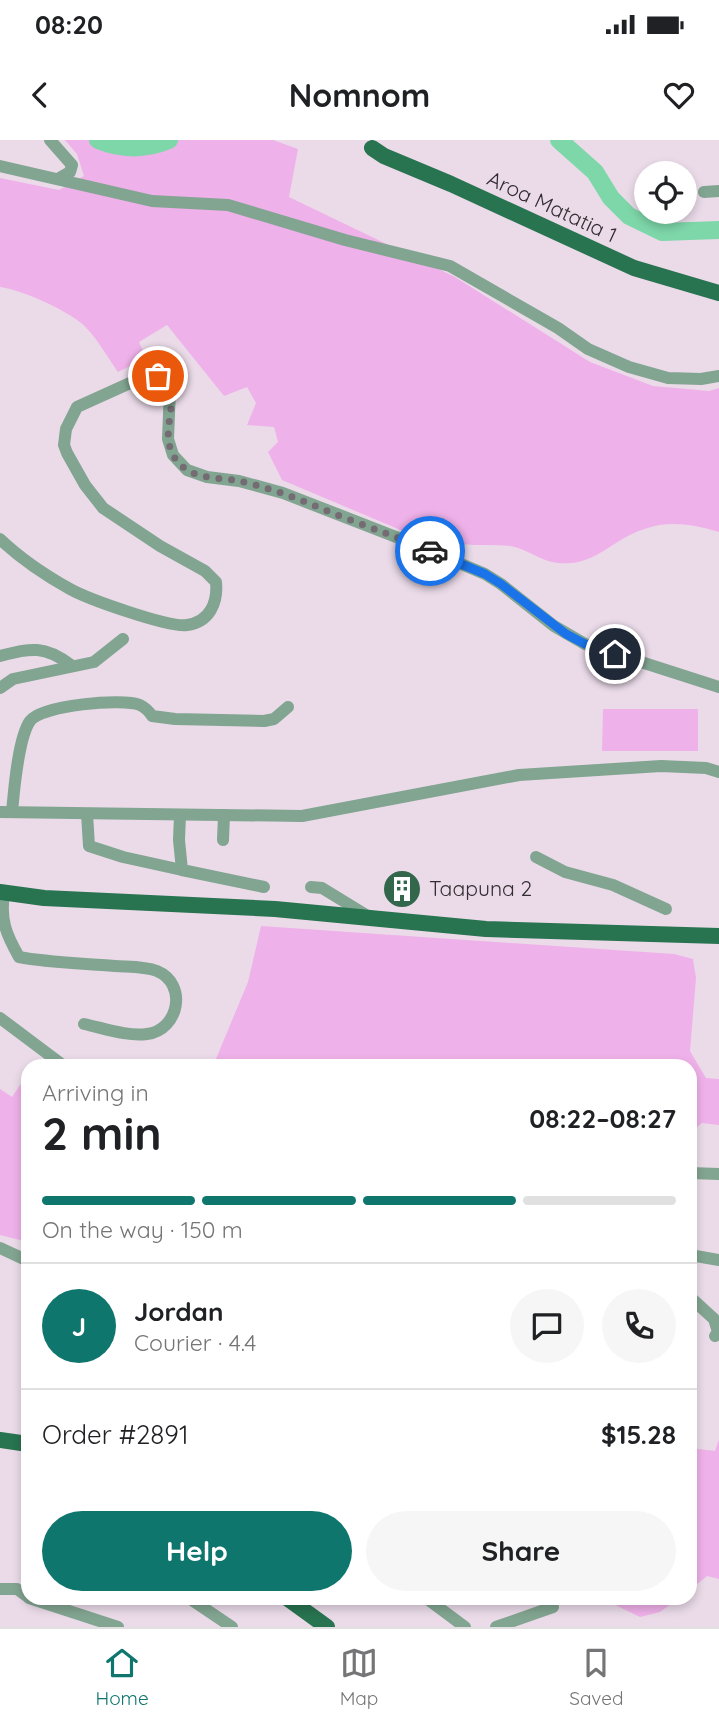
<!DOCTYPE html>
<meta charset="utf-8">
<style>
:root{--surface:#fff;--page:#f6f6f6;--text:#202124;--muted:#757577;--line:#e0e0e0;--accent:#0f766e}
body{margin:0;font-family:Quicksand,sans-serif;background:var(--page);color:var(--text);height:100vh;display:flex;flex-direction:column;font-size:26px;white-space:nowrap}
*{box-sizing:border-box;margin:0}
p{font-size:23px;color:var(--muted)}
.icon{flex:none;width:38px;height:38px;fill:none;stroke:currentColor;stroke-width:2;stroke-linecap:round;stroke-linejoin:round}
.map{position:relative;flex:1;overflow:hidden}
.drawer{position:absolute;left:21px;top:919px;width:676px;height:546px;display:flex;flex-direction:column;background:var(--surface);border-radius:21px;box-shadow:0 4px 10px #0003}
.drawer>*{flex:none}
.controls{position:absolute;left:634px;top:21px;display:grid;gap:14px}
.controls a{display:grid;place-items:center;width:63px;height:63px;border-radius:50%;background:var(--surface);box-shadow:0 4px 10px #0003;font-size:35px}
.pin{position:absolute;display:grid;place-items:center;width:60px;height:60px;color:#fff;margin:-30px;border:4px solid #fff;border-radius:50%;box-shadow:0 2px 7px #0007}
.courier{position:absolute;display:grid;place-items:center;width:70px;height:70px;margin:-35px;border:5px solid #1a73e8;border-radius:50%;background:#fff;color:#222;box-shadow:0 2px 9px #0007}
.summary em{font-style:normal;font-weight:700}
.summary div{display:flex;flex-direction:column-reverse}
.summary{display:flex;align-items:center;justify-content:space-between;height:119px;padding:0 21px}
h1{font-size:46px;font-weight:700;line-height:52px}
.bar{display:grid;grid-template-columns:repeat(4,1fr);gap:10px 7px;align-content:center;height:84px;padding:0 21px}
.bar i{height:9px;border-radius:5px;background:var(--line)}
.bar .on{background:var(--accent)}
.bar p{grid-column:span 4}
.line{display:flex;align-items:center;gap:18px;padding:0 21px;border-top:2px solid var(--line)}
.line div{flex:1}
.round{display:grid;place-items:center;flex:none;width:74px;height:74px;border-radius:37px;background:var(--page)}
.action{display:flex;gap:14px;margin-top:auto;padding:14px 21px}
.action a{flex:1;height:80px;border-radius:42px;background:var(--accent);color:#fff;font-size:28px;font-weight:700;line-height:80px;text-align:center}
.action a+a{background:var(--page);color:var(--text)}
.status{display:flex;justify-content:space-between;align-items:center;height:49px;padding:0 35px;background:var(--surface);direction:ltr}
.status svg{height:19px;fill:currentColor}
header{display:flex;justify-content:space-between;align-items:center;height:91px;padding:0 21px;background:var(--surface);font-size:32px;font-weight:700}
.tabs{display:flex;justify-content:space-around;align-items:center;height:98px;border-top:2px solid var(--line);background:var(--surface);font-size:19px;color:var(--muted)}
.tabs a{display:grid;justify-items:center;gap:4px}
.tabs .on{color:var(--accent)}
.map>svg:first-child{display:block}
.green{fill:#efb1e9}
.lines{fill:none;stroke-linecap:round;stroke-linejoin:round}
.river{stroke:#7ed7a9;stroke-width:18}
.minor{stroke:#82a591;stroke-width:12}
.major{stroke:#287350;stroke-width:16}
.done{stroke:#746b73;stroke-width:7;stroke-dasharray:0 12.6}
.route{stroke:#1a73e8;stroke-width:9}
.labels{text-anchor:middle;stroke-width:5;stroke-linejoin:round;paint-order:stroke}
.street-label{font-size:21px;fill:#342e33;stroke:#ebdbe9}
.poi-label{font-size:21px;fill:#342e33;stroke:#ebdbe9;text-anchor:start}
</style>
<div class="status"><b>08:20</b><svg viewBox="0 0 49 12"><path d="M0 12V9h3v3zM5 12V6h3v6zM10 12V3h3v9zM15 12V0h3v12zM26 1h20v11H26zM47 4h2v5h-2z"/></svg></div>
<header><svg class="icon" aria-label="back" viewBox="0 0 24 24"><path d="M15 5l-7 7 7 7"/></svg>Nomnom<svg class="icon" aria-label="heart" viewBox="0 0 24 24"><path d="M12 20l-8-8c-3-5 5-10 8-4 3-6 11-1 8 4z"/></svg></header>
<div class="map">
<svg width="719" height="1487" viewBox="0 0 719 1487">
<rect width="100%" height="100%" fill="#ebdbe9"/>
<g class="green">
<path d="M65,0H273L298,9L289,57L455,137L590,222L653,246L709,251L719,248V392C678,380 653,380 616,403C602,412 589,421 572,423C542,426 533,410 510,406C495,404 478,406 462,404L459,391L434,396L410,394L282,340L268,312L278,302L274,287L247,285L256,263L247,247L224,256L167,185L139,202L146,218L118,232C108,218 94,193 81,183C64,169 22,150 0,147V38L59,50L84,36L77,14Z"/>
<polygon points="603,569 698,569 698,611 602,611"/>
<polygon points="261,786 674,814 693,819 696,838 690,911 706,938 719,939 719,985 702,983 690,993 690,926 213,926 248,842"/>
<polygon points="28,933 28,1102 0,1095 0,949 12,957"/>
<polygon points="719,1299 719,1439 707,1436 690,1450 690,1308 715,1311"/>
<polygon points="601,1458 679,1458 660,1472 640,1477"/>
</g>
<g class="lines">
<g class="river">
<path d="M98,0C122,10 145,10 169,0"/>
<polyline points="559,0 595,32 611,58 629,76 662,92 719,90"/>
</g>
<g class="minor">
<polyline points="50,0 72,25 70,32 58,39"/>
<polyline points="0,26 152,61 228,65 345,100 450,126 558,188 588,209 629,227 668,238 701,239 719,236"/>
<polyline points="704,52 719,51"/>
<path d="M0,399C21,419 45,435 70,449C88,459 169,488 187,485C210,482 218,462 216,442L205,431L160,406L103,368L85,345L67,313L64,305L66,289L77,267L150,234L161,238L170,249L168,299L173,315L187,330L207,337L239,341L283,353L414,404L485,434L501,444L554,486L585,504L719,547"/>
<path d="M0,516C32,508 44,505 71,525"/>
<polyline points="0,548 13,539 94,522 123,499"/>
<polyline points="0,672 302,676 519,635 661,626 706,628 719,632"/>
<path d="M12,672C14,651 18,598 30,581C42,565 122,558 140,565C146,568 149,571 152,576L175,579L264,581L274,579L288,567"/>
<polyline points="87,674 89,706 123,717 182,730"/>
<polyline points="180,675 179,700 182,730 264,747"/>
<polyline points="223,700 224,675"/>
<polyline points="536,717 565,732 613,745 666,769"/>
<polyline points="311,747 322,748 371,778"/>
<path d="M4,753C0,780 6,794 19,817C50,823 83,823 115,826C128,827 144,826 157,831C188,844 179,890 147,894C128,897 103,888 84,884"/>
<polyline points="0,878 64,926"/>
<polyline points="690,1033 719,1034"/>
<polyline points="0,1108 28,1121"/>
<polyline points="690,1115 719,1120"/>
<polyline points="690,1157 714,1179 718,1192 715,1196"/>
<polyline points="0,1449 17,1449 28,1457"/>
<polyline points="29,1458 118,1487"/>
<polyline points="189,1458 232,1487"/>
<polyline points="426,1458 465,1487"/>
<polyline points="496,1487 553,1467"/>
</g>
<g class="major">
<polyline points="372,8 384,16 451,44 634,128 719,153"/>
<polyline points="0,752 44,758 275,769 486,789 719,796"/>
<polyline points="0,1300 28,1304"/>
<polyline points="287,1458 327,1487"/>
</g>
</g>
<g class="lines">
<path class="done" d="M158,236C191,256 148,297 183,327C198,340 221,337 239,341C277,349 310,364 345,378C374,389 402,399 430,411"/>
<polyline class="route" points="430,411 485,434 501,444 566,494 585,504 615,514"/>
</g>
<defs>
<symbol id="building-disc" viewBox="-11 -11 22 22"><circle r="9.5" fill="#32674c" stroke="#ebdbe9"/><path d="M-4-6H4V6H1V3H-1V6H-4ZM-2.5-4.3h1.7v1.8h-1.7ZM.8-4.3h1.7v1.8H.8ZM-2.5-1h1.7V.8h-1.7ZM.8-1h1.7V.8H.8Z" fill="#fff"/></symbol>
</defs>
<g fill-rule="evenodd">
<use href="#building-disc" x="380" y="727" width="44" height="44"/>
</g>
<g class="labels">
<g class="street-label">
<text transform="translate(552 67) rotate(25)" y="7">Aroa Matatia 1</text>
</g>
<g class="poi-label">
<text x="429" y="756">Taapuna 2</text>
</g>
</g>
</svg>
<div class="controls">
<a><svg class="icon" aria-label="locate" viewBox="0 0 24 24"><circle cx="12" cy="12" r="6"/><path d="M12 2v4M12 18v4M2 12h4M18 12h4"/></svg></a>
</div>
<div class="pin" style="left:158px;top:236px;background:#ea580c"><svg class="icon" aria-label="bag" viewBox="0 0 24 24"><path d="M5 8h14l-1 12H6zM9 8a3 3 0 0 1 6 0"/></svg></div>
<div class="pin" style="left:615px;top:514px;background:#1f2937"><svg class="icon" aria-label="home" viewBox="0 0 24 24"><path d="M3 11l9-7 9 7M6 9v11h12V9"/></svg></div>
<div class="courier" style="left:430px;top:411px"><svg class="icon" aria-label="car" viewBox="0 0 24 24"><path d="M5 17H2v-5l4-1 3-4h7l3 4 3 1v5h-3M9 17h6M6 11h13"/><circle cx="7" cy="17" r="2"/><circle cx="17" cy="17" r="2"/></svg></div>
<section class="drawer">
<div class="summary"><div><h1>2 min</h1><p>Arriving in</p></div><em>08:22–08:27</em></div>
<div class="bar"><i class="on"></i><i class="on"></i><i class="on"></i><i></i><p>On the way · 150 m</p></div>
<div class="line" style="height:126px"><b class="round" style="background:var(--accent);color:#fff">J</b><div><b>Jordan</b><p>Courier · 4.4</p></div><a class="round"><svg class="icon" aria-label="chat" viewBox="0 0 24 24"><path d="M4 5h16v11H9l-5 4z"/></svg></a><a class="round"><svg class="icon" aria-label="phone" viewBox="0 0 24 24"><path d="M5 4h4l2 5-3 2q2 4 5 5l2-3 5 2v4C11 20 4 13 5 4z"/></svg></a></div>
<div class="line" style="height:91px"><div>Order #2891</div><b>$15.28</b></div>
<div class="action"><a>Help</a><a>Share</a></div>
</section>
</div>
<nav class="tabs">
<a class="on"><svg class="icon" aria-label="home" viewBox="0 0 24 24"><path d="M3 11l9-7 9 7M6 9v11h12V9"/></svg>Home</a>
<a><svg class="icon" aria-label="map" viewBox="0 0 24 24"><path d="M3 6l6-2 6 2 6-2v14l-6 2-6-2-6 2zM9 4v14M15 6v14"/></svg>Map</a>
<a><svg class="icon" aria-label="saved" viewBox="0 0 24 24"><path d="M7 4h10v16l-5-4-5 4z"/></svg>Saved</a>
</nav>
